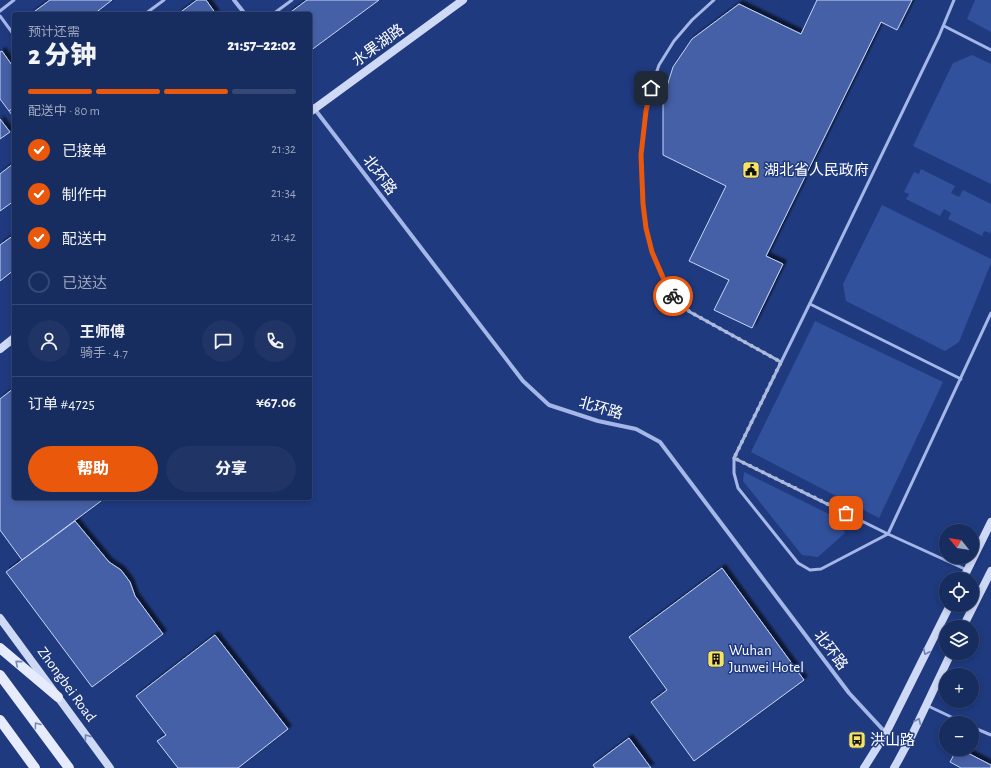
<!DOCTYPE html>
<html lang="zh">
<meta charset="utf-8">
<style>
:root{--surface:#172c5f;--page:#203465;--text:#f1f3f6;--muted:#9ea7bd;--line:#364874;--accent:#ea580c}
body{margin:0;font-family:"Alegreya Sans","Noto Sans SC",sans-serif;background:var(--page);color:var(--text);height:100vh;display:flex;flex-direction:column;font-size:15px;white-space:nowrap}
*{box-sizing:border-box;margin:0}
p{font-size:13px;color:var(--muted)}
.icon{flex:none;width:22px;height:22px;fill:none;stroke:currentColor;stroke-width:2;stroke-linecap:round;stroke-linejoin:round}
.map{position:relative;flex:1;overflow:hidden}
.side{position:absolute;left:12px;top:12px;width:300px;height:488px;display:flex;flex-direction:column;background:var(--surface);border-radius:4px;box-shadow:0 2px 6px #0003,0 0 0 1px var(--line)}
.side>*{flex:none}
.needle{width:26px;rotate:300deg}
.tools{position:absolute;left:939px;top:524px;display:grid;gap:8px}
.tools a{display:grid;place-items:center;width:40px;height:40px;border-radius:50%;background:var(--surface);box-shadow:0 2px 6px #0003,0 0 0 1px var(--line);font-size:20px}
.pin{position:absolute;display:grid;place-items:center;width:34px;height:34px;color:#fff;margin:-17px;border-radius:8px;box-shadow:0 2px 6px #0006}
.courier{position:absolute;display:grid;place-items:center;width:40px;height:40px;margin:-20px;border:3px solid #ea580c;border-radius:50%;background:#fff;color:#222;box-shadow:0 1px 5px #0007}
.overview em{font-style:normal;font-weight:800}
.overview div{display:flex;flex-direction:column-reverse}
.overview{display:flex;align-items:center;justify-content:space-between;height:68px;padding:0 16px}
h1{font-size:26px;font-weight:800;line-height:30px}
.bar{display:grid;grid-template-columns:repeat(4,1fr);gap:6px 4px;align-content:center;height:48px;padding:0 16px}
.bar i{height:5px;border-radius:3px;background:var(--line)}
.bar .on{background:var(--accent)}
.bar p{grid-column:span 4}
.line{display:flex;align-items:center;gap:10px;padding:0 16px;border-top:1px solid var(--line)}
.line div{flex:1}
.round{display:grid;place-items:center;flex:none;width:42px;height:42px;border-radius:21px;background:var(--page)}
ol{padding:0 16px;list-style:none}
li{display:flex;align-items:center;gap:12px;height:44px}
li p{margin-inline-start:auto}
li .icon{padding:4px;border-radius:50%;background:var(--accent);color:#fff;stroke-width:4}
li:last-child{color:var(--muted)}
li i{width:22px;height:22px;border:2px solid var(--line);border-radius:50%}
.action{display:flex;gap:8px;margin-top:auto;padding:8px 16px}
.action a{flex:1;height:46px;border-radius:24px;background:var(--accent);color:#fff;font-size:16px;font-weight:800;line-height:46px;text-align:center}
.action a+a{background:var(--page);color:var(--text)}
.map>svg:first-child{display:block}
.green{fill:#32519d}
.building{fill:#4460a6;stroke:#c7d5f6;filter:url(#shadow)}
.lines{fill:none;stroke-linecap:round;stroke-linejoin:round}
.lane{stroke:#a4b7e8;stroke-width:3}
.street{stroke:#a4b7e8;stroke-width:4}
.secondary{stroke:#ced9f6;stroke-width:8}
.primary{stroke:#e6ebfd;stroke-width:10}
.oneway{stroke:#6e82b5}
.oneway2{stroke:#798ab8}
.done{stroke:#b1bad2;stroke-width:4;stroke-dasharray:0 7.2}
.route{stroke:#ea580c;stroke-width:5}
.labels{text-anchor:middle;stroke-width:3;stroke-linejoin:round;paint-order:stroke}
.street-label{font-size:15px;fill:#fff;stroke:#1f3a7f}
.poi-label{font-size:15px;fill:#fff;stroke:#1f3a7f;text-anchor:start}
</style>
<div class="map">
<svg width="991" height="768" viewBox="0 0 991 768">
<defs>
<filter id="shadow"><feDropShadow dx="3.5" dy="-3.5" stdDeviation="1" flood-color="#0009"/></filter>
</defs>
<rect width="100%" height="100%" fill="#1f3a7f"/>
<g class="green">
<polygon points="975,0 991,0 991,32 967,19"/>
<polygon points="972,55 991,64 991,184 913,146 953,63"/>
<polygon points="921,169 955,186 951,193 959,197 963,190 991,204 991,231 990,233 984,231 982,236 948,219 951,213 944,209 940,216 906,199 909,194 904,192 914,172 919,174"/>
<polygon points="882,205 991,259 991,263 959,342 945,351 846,301 843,284"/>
<polygon points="815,321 943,382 879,518 751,452"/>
<polygon points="744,472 837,518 845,533 818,557 802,555 743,481"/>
</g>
<g class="building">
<polygon points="50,0 112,0 94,14 31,14"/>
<polygon points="197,0 206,0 216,14 178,14"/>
<polygon points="307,0 379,0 310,51 310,14 288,14"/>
<polygon points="817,0 912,0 897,30 881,22 766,256 783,264 752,328 714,310 729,280 689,261 726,186 663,155 663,99 673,67 692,39 739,4 801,34"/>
<polygon points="2,51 14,68 14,107 9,111 0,99 0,52"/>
<polygon points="14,107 14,118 9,111"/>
<polygon points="0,119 10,132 0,139"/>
<polygon points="14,163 14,201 0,211 0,174"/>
<polygon points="14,235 14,270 0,281 0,245"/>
<polygon points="14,388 14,498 105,498 22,560 0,530 0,399"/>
<polygon points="75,521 109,562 121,570 130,582 135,596 163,634 92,687 6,572"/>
<polygon points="722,568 804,680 694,761 651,702 667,690 629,637"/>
<polygon points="215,635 288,729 238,768 178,768 157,741 166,735 136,696"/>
<polygon points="629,738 651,768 595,768 593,765"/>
<polygon points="957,749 960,749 991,765 991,768 961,768 950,762"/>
</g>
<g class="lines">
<g class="lane">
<polyline points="714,0 692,20 674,41 659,65 651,88 646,111 641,155 643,204 646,228 652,252 668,289 678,302 690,312 781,362"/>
<polyline points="954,0 939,36 816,291 734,458 734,473 738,488 798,563 810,570 821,569 888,534 991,313"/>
<polyline points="0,11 14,0"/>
<polyline points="145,14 164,0"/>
<polyline points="273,14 292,0"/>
<polyline points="0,16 14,35"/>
<polyline points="944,26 991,50"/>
<polyline points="810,304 961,379"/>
<polyline points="734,458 888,534 967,570"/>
<polyline points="926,705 964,723"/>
<polyline points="972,727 991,735"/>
</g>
<g class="street">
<polyline points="234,0 245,14"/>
<polyline points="310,103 523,381 549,405 598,421 636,429 660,442 849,693 886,733"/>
</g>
<g class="secondary">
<polyline points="310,112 463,0"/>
<polyline points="0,349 14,338"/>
<polyline points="963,579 991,522"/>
<polyline points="0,618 110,768"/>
<polyline points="963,627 991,571"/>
<polyline points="864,768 886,733 950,605"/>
<polyline points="894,768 898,761 912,735 951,653"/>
</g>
<g class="primary">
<polyline points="0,648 58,697"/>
<polyline points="0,675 69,768"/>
<polyline points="0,720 35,768"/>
</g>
</g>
<defs><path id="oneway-chevron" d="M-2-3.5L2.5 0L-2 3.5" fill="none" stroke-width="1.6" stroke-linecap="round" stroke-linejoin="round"/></defs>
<g class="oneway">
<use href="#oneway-chevron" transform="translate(926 652) rotate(116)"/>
<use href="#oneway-chevron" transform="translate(918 721) rotate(-65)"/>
<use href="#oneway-chevron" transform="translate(87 737) rotate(-126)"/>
</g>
<g class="oneway2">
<use href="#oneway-chevron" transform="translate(18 663) rotate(-140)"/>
<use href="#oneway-chevron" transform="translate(37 725) rotate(-126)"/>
</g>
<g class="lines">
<polyline class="done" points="673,296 678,302 690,312 781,362 734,458 846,513"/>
<polyline class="route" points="651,88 646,111 641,155 643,204 646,228 652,252 668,289 673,296"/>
</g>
<defs>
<symbol id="civic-square" viewBox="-11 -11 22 22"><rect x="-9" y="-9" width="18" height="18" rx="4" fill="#f6e364" stroke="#1f3a7f"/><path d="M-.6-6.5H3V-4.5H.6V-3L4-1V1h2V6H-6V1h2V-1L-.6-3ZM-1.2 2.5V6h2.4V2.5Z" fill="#111"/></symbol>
<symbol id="building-square" viewBox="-11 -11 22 22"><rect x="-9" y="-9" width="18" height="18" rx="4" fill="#f6e364" stroke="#1f3a7f"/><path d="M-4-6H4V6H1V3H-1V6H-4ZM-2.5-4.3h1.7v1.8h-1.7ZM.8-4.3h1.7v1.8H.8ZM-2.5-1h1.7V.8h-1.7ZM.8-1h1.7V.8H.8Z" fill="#111"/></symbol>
<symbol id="bus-square" viewBox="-11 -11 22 22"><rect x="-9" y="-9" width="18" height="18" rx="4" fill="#f6e364" stroke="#1f3a7f"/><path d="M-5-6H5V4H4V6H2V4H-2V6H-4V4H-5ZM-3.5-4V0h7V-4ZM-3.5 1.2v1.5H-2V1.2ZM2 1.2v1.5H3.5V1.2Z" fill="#111"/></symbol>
</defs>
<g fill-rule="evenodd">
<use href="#civic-square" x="741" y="160" width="20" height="20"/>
<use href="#building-square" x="706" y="649" width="20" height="20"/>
<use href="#bus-square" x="847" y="730" width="20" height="20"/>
</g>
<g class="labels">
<g class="street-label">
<text transform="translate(378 45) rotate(-36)" y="5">水果湖路</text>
<text transform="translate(380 175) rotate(53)" y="5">北环路</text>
<text transform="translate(601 408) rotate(16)" y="5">北环路</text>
<text transform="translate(831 650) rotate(53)" y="5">北环路</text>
<text transform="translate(67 684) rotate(54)" y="5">Zhongbei Road</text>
</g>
<g class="poi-label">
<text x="764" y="175">湖北省人民政府</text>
<text x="729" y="655">Wuhan<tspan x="729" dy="17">Junwei Hotel</tspan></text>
<text x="870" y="745">洪山路</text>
</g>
</g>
</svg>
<div class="tools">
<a><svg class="needle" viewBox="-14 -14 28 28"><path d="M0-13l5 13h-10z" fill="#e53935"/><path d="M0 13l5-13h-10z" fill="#9ea7bd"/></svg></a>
<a><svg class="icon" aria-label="locate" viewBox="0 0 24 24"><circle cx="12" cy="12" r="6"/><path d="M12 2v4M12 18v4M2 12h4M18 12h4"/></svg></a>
<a><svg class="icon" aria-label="layers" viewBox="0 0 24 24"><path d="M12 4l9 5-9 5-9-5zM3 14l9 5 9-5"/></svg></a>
<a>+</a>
<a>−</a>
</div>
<div class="pin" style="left:846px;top:513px;background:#ea580c"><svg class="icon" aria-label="bag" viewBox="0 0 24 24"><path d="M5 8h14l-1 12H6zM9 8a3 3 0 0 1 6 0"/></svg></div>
<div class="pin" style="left:651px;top:88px;background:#1f2937"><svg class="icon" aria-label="home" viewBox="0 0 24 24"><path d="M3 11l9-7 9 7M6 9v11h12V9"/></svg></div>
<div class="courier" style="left:673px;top:296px"><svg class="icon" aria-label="bike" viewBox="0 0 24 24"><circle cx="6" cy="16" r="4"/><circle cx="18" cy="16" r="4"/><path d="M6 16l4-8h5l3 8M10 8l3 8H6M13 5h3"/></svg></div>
<section class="side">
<div class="overview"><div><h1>2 分钟</h1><p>预计还需</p></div><em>21:57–22:02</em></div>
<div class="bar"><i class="on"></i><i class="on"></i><i class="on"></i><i></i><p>配送中 · 80 m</p></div>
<ol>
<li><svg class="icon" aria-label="check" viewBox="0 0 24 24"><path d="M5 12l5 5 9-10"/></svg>已接单<p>21:32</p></li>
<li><svg class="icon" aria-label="check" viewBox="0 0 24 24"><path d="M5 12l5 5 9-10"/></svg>制作中<p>21:34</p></li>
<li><svg class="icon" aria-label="check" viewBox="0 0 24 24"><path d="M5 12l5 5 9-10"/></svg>配送中<p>21:42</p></li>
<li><i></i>已送达</li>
</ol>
<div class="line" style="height:72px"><a class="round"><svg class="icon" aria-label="person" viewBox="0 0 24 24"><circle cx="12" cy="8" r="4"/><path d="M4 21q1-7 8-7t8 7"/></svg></a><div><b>王师傅</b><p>骑手 · 4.7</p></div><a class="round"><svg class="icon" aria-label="chat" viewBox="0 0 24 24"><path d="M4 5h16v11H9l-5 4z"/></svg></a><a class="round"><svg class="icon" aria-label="phone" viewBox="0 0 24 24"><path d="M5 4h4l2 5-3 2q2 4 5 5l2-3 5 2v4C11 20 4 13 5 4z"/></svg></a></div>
<div class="line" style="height:52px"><div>订单 #4725</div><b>¥67.06</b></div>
<div class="action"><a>帮助</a><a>分享</a></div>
</section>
</div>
